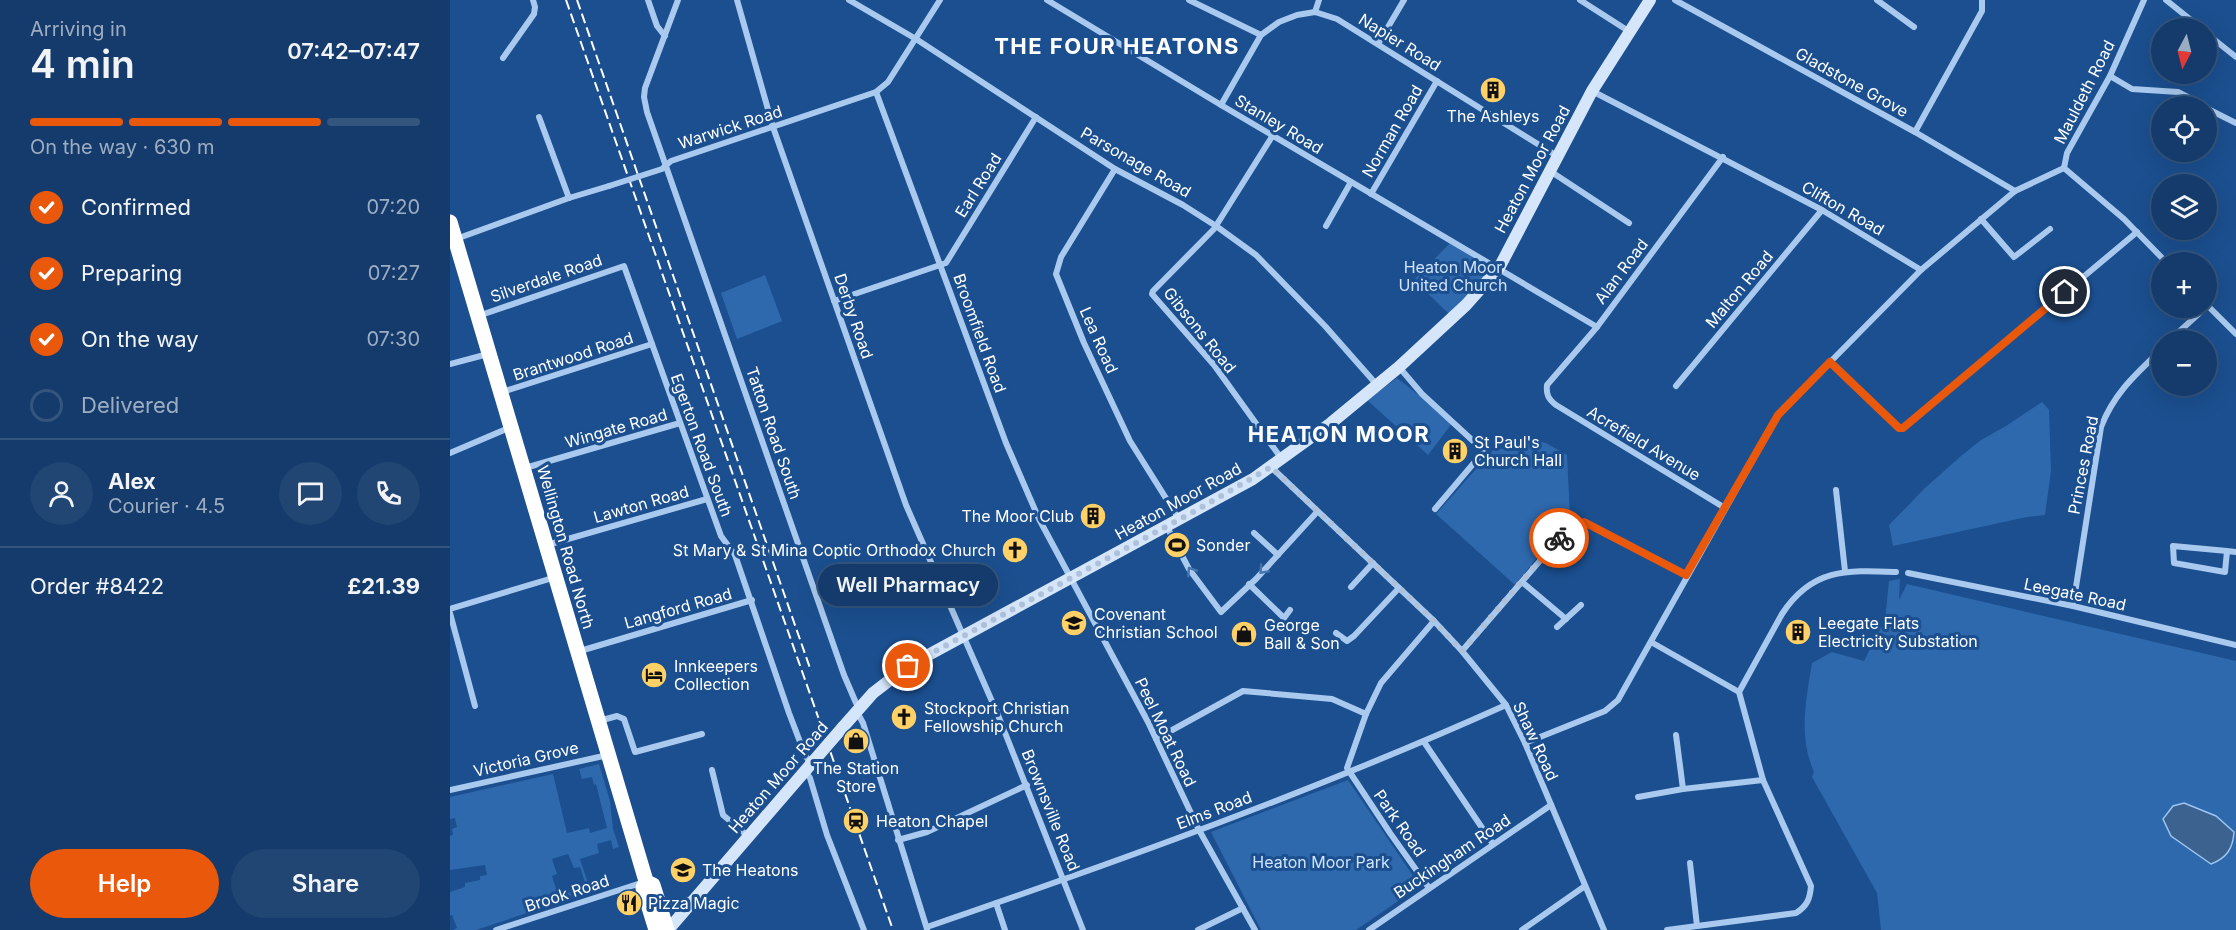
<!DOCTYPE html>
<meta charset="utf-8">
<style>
:root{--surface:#143b6b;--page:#214673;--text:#f1f3f6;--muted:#9dadc1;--line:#33557e;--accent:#ea580c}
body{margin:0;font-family:Inter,sans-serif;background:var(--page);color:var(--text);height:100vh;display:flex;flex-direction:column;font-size:22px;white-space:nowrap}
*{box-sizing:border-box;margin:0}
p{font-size:20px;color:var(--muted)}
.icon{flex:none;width:33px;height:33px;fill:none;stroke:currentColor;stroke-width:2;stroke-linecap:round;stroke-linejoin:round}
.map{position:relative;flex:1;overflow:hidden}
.details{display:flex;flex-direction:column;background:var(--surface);width:450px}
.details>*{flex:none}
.needle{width:39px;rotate:187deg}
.tools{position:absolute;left:1701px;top:18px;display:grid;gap:12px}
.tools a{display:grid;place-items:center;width:66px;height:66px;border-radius:50%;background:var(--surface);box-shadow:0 6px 24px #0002,0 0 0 2px var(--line);font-size:30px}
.pin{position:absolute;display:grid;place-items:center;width:51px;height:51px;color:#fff;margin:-26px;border:3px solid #fff;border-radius:50%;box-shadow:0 2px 6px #0007}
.courier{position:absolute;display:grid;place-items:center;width:60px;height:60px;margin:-30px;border:4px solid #ea580c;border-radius:50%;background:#fff;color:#222;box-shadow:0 2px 8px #0007}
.bubble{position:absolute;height:42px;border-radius:21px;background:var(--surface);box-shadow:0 6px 24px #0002,0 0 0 2px var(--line);font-size:20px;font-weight:600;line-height:42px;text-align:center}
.head em{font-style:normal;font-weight:600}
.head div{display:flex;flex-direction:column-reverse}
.head{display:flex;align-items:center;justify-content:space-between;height:102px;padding:0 30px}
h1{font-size:39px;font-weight:600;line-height:45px}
.bar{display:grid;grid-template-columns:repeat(4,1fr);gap:9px 6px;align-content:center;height:72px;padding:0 30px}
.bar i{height:8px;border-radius:4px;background:var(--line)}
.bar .selected{background:var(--accent)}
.bar p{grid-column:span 4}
.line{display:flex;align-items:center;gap:15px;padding:0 30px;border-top:2px solid var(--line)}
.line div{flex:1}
.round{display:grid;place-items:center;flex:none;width:63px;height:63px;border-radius:32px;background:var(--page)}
ol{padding:0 30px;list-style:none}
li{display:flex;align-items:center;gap:18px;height:66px}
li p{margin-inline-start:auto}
li .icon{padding:6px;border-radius:50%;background:var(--accent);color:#fff;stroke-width:4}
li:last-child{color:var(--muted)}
li i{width:33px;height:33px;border:3px solid var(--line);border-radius:50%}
.action{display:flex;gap:12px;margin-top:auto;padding:12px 30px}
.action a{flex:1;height:69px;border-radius:36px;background:var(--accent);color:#fff;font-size:24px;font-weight:600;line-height:69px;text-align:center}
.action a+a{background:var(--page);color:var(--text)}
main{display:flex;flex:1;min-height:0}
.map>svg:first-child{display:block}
.green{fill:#2e69ad}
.water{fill:#3c6290;stroke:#9cc4f0;stroke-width:1.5}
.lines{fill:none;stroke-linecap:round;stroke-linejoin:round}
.street{stroke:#a9c9ee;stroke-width:6}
.secondary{stroke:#d6e6fa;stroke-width:12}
.highway{stroke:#fff;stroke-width:15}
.rail{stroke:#fff;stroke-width:2;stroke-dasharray:10 4.5;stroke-linecap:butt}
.street-bridge{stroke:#a9c9ee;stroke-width:6}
.secondary-bridge{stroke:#d6e6fa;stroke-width:12}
.oneway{stroke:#4674ac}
.done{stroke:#afc1d8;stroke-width:6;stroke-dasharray:0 10.8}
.route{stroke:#ea580c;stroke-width:8}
.labels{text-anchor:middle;stroke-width:6;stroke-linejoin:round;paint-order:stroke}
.street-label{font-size:16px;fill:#fff;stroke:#1b4f8f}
.poi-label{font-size:16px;fill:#fff;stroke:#1b4f8f;text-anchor:start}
.park-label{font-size:16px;fill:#cfe3fa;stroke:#1b4f8f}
.district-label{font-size:22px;font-weight:bold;letter-spacing:1.5px;fill:#fff;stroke:#1b4f8f}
</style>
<main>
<section class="details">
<div class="head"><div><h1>4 min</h1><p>Arriving in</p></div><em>07:42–07:47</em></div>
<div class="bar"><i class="selected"></i><i class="selected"></i><i class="selected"></i><i></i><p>On the way · 630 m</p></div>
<ol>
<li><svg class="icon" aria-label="check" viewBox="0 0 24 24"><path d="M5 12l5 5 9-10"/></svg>Confirmed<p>07:20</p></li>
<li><svg class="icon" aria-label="check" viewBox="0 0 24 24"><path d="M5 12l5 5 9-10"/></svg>Preparing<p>07:27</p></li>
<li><svg class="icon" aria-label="check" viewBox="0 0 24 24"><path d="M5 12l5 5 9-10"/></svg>On the way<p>07:30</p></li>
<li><i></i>Delivered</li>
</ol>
<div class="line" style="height:108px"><a class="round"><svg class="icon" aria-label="person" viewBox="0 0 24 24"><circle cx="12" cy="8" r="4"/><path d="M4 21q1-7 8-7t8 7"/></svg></a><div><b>Alex</b><p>Courier · 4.5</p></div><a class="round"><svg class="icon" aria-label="chat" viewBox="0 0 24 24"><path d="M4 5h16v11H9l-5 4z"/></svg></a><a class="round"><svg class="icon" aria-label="phone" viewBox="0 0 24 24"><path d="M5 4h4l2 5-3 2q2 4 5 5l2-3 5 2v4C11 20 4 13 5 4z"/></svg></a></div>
<div class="line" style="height:78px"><div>Order #8422</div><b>£21.39</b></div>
<div class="action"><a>Help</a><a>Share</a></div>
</section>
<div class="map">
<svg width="1786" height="930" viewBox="0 0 1786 930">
<rect width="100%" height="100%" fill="#1b4f8f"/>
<g class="green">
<polygon points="1000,243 1044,270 999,314 964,280"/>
<polygon points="315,275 332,321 287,339 271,293"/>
<polygon points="947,378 1003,422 978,455 917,400"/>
<polygon points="1592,402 1599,410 1601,471 1595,515 1577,517 1443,546 1439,525 1475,488 1511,456 1531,440 1556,426"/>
<polygon points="1067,436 1096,443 1117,455 1120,517 1065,585 986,514 1043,450 1057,448"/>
<path d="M1450,579L1449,600L1457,584L1786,661V930H1431L1427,893L1362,777L1364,772C1348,736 1356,700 1362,663L1382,652L1414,661L1435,620L1439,581Z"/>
<polygon points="149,764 160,801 163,829 169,847 163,849 161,840 147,844 149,853 130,859 141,892 132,895 130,888 136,886 130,867 124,868 118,854 102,859 107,874 102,876 108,895 120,892 122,898 26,930 3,930 7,928 2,915 0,915 0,892 15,887 15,883 30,880 30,876 37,875 35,865 0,870 0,836 3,835 2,829 7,827 5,818 0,819 0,797 103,774 117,833 139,828 140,833 157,828 146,784 144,785 142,777 132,779 129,769"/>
<polygon points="898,780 970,886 906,930 811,930 761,832"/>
</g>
<path class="water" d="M1734,803L1766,816L1784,832C1783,848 1777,858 1761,864L1721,836L1713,819L1723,806Z"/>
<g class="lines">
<g class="street">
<polyline points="198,0 207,26 215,36"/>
<polyline points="228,0 195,88 194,97 197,112 394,675 406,703 410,707"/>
<polyline points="287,0 323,127 456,505 548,715 633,930"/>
<polyline points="399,0 466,39 665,169 733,205 766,226 806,255 875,326 927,385"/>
<polyline points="597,0 771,105 1147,327"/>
<polyline points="739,0 811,35"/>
<polyline points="1130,0 1180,32"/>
<polyline points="1225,0 1465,132 1565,191"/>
<polyline points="1427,0 1464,27"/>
<polyline points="1716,0 1751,28"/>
<polyline points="865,12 869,0"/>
<polyline points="1756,33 1786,57"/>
<polyline points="928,44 954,0"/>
<polyline points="53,58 84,14 85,7 83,0"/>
<polyline points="1660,76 1682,89 1728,92 1755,106"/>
<polyline points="1142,91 1372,210 1471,270 1565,191 1614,168"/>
<polyline points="426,92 556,443 589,519 698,722 749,830 805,930"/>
<polyline points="771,105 811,35 829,22 847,15 865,12 887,19 1107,156"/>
<polyline points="1756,108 1786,123"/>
<polyline points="89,117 119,198"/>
<polyline points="1465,132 1532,11 1532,0"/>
<polyline points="823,135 764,229 703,291 702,294 764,365 831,458"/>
<path d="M1273,157L1147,327L1097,385C1096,394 1098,399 1106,405L1275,508"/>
<polyline points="214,167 221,161 426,92 438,82 490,0"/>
<polyline points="1614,168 1617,153 1660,76 1694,0"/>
<polyline points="1614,168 1674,219 1716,262"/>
<polyline points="665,169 611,257 606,274 634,343 680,441 729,519"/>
<polyline points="1100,171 1179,223"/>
<polyline points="921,194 987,81"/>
<polyline points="1531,219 1564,257 1600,229"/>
<polyline points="876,226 901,182"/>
<polyline points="6,239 119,198 159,186"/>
<polyline points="384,301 496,263 586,117"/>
<polyline points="1756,304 1786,334"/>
<polyline points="28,316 174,266 271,536 285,555 339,713 355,755 361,764"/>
<polyline points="1720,340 1755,308"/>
<polyline points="1380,362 1449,428 1453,428 1687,232"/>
<polyline points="0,364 38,354"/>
<polyline points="949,367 972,394 1034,451 985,509"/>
<polyline points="1226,386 1372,210"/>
<polyline points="52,392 202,344"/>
<polyline points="0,453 61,427"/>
<polyline points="821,467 984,621 1012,651 1056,705 1075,743 1154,930"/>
<polyline points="75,468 230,423"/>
<polyline points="1386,490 1395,571"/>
<polyline points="717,527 739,569 771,612 806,579 867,512"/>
<polyline points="804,533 828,555"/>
<polyline points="97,545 257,499"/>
<polyline points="1777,551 1775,572 1724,563 1723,546 1777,551 1786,552"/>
<polyline points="1458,573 1623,606 1786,645"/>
<polyline points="1072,582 1116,619"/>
<polyline points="799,584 834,618 840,610"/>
<polyline points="901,587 923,563"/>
<path d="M1623,606L1651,427C1664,393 1686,374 1712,349"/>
<polyline points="0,609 106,577"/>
<polyline points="0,613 25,706"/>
<polyline points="1107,627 1131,605"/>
<polyline points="886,633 897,641 904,636 949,588"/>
<path d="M1201,642L1289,692L1313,780L1361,886C1360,899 1357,906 1346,913L1217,930"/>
<polyline points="130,651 302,600"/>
<polyline points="1012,651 1120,526 1134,522 1236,575"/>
<path d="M1289,692L1332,614C1362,568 1397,570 1446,572"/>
<polyline points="407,712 413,723 477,929"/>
<polyline points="149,721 167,716 174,719 185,752 252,734"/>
<polyline points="1226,735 1233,789"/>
<polyline points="706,739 793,691 882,699 916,714"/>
<polyline points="974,742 1043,844"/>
<polyline points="1075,743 1155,711 1168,700 1328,415 1471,270"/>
<polyline points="262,770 273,815 299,837"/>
<polyline points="355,771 360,778 377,835 414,930"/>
<polyline points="0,790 158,755"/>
<polyline points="1188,797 1233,789 1313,780"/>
<polyline points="448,840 477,832 577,785"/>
<polyline points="1240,863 1247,926"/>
<polyline points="979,888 940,833 897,768 916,714 931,683 984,621"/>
<polyline points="546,903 555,930"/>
<path d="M477,927C672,860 867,790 1056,705"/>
<polyline points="46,930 194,882"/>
<polyline points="748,930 793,908"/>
<polyline points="919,930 1101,805"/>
<polyline points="1072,930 1135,886"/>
</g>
<g class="secondary">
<polyline points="393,727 423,693 458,666 803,479 881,423 949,367 1016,305 1049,268 1142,91 1200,0"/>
<path d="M207,899C219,909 229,907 242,902"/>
<polyline points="218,930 361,764"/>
</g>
<g class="highway">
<polyline points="0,222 196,881 193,888 206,930"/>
<polyline points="196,882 203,885 217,930"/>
</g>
<g class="rail">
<polyline points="116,0 443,930"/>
<polyline points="127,0 361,671"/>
</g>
<polyline class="street-bridge" points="159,186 212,169"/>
<polyline class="secondary-bridge" points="361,764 393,727"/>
</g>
<defs><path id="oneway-chevron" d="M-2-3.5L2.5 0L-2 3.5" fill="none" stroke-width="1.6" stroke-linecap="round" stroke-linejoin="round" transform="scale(1.5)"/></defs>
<g class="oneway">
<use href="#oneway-chevron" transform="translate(813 570) rotate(133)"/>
<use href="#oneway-chevron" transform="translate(741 571) rotate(-123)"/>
</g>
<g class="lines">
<polyline class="done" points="458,666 747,510 821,467 984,621 1012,651 1109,538"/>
<polyline class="route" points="1109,538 1120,526 1134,522 1236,575 1328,415 1380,362 1449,428 1453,428 1615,292"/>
</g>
<defs>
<symbol id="building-disc" viewBox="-11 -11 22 22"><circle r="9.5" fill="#ffd166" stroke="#1b4f8f"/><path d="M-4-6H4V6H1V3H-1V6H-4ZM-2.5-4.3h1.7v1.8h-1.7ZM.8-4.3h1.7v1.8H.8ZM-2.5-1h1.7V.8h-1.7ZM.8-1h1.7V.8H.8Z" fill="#111"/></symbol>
<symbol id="stadium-disc" viewBox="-11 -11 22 22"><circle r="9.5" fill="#ffd166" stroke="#1b4f8f"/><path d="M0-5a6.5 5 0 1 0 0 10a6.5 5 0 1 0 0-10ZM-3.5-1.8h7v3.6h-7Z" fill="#111"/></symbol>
<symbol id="church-disc" viewBox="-11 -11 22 22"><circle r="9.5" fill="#ffd166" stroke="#1b4f8f"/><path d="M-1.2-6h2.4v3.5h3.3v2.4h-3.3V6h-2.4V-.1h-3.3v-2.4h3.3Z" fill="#111"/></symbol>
<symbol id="school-disc" viewBox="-11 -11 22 22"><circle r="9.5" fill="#ffd166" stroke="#1b4f8f"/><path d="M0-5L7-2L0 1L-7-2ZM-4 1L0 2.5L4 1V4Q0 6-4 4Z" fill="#111"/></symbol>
<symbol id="shop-disc" viewBox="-11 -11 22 22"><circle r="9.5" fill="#ffd166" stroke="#1b4f8f"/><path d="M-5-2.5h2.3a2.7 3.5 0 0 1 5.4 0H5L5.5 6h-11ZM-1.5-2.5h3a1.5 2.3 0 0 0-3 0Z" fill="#111"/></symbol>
<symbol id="hotel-disc" viewBox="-11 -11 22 22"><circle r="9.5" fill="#ffd166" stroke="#1b4f8f"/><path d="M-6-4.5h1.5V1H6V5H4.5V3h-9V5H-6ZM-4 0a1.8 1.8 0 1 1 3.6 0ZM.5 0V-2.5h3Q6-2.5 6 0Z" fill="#111"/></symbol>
<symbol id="station-disc" viewBox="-11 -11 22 22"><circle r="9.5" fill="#ffd166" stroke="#1b4f8f"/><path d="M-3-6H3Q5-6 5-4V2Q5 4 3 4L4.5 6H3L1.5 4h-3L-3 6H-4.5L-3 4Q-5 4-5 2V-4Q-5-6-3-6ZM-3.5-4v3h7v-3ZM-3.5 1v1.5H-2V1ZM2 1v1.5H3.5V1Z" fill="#111"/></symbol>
<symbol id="restaurant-disc" viewBox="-11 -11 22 22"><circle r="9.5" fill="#ffd166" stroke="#1b4f8f"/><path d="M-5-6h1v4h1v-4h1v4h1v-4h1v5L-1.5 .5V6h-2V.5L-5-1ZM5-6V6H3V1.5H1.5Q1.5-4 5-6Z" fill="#111"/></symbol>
</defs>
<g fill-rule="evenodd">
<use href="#building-disc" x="1028" y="75" width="30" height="30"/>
<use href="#building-disc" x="990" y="436" width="30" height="30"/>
<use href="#building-disc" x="628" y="501" width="30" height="30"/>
<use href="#stadium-disc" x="712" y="530" width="30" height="30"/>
<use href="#church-disc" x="550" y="535" width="30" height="30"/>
<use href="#school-disc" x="609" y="608" width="30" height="30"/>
<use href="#building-disc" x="1333" y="617" width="30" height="30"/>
<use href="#shop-disc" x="779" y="619" width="30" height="30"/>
<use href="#hotel-disc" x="189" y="660" width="30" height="30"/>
<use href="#church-disc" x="439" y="702" width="30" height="30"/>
<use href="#shop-disc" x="391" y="726" width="30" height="30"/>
<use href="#station-disc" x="391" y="806" width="30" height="30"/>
<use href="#school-disc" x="218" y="855" width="30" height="30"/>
<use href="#restaurant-disc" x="164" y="888" width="30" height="30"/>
</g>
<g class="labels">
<g class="street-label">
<text transform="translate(950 42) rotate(32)" y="6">Napier Road</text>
<text transform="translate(1402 82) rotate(29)" y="6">Gladstone Grove</text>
<text transform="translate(1634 92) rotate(-63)" y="6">Mauldeth Road</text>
<text transform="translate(829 124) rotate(31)" y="6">Stanley Road</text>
<text transform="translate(280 127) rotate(-18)" y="6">Warwick Road</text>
<text transform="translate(942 131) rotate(-60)" y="6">Norman Road</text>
<text transform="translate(686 162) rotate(30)" y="6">Parsonage Road</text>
<text transform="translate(1082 169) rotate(-62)" y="6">Heaton Moor Road</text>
<text transform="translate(528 185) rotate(-58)" y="6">Earl Road</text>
<text transform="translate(1393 208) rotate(30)" y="6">Clifton Road</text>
<text transform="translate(1171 271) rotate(-53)" y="6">Alan Road</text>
<text transform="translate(96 278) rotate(-19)" y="6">Silverdale Road</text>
<text transform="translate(1289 289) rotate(-50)" y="6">Malton Road</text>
<text transform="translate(404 316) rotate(71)" y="6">Derby Road</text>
<text transform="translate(750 330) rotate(51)" y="6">Gibsons Road</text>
<text transform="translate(530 333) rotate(70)" y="6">Broomfield Road</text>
<text transform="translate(649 340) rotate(66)" y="6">Lea Road</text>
<text transform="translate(123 356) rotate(-18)" y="6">Brantwood Road</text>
<text transform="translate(166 428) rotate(-16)" y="6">Wingate Road</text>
<text transform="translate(324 433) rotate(71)" y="6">Tatton Road South</text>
<text transform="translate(1194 443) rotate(31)" y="6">Acrefield Avenue</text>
<text transform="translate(252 445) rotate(70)" y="6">Egerton Road South</text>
<text transform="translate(1633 465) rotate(-79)" y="6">Princes Road</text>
<text transform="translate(728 501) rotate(-29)" y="6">Heaton Moor Road</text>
<text transform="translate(191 504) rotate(-16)" y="6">Lawton Road</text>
<text transform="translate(116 547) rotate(74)" y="6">Wellington Road North</text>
<text transform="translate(1625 594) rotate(12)" y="6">Leegate Road</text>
<text transform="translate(228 608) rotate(-16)" y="6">Langford Road</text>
<text transform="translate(716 732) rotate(64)" y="6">Peel Moat Road</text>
<text transform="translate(1086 741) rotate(65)" y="6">Shaw Road</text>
<text transform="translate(76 759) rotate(-13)" y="6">Victoria Grove</text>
<text transform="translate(328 777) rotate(-49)" y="6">Heaton Moor Road</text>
<text transform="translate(601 810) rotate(68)" y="6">Brownsville Road</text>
<text transform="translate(764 810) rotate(-21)" y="6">Elms Road</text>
<text transform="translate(950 823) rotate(55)" y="6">Park Road</text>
<text transform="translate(1002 856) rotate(-34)" y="6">Buckingham Road</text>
<text transform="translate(117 893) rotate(-18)" y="6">Brook Road</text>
</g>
<g class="poi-label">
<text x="1043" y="122" text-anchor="middle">The Ashleys</text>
<text x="1024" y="448">St Paul's<tspan x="1024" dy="18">Church Hall</tspan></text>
<text x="624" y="522" text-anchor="end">The Moor Club</text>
<text x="746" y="551">Sonder</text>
<text x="546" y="556" text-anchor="end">St Mary &amp; St Mina Coptic Orthodox Church</text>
<text x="644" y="620">Covenant<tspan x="644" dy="18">Christian School</tspan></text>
<text x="1368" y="629">Leegate Flats<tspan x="1368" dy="18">Electricity Substation</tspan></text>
<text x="814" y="631">George<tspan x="814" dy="18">Ball &amp; Son</tspan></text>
<text x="224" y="672">Innkeepers<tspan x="224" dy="18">Collection</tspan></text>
<text x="474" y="714">Stockport Christian<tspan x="474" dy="18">Fellowship Church</tspan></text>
<text x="406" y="774" text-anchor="middle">The Station<tspan x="406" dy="18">Store</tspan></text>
<text x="426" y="827">Heaton Chapel</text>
<text x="252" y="876">The Heatons</text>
<text x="198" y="909">Pizza Magic</text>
</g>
<g class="park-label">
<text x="1003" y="273">Heaton Moor<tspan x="1003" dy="18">United Church</tspan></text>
<text x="871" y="868">Heaton Moor Park</text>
</g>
<g class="district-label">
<text x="667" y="54">THE FOUR HEATONS</text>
<text x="889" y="442">HEATON MOOR</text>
</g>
</g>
</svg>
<div class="tools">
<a><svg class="needle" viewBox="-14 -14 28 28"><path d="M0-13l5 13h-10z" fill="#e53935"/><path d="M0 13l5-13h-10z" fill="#9dadc1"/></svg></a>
<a><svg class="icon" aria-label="locate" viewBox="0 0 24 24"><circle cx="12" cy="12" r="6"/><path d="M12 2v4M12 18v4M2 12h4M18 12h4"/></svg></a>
<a><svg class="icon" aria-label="layers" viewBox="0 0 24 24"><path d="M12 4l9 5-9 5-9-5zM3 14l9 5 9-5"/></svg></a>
<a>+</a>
<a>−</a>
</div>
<div class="pin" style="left:458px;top:666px;background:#ea580c"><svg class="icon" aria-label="bag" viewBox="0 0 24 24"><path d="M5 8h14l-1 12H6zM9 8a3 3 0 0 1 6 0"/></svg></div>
<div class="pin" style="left:1615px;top:292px;background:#1f2937"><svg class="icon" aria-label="home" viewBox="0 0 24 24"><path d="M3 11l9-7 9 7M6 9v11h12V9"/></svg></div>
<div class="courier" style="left:1109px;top:538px"><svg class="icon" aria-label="bike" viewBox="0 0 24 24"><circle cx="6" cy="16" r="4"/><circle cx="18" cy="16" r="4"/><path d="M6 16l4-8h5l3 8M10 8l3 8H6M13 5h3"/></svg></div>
<div class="bubble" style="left:368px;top:564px;width:180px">Well Pharmacy</div>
</div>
</main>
